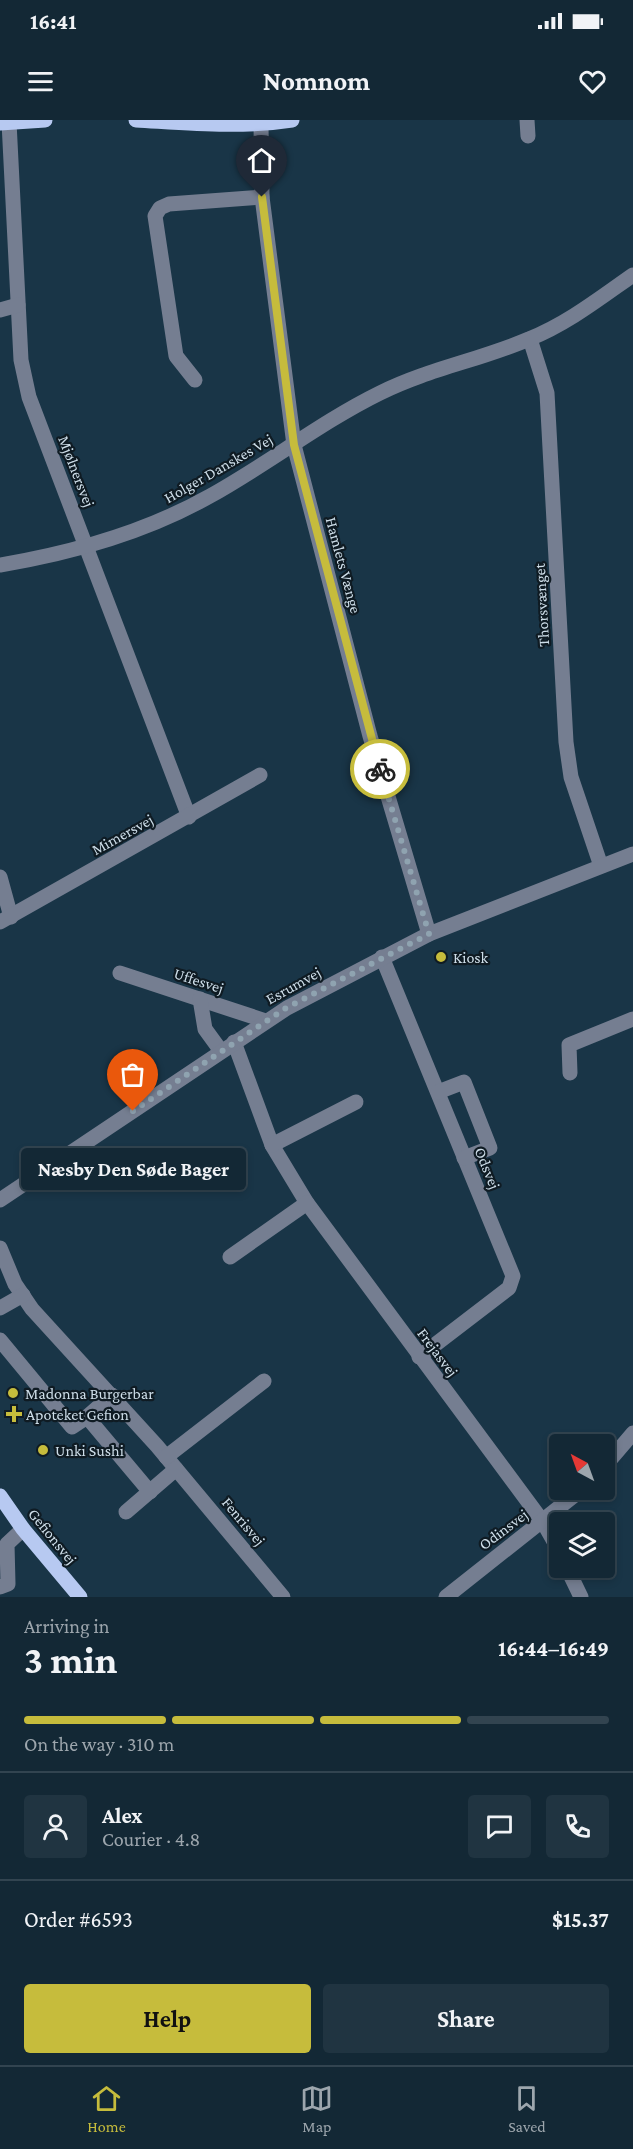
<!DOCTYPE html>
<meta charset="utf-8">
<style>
:root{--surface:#132835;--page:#203441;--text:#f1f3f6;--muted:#9da6ad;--line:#324450;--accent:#c6bc3c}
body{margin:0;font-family:"Crimson Pro",serif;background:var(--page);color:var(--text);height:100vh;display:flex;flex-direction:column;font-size:22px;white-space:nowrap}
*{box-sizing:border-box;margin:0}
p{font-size:20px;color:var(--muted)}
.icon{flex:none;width:33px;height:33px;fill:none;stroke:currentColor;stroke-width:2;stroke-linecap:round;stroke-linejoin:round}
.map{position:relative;height:1477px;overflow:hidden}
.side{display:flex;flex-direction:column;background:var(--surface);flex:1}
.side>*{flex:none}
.needle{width:39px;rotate:319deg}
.tools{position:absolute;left:549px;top:1314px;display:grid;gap:12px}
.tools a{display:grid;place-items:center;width:66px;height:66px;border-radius:6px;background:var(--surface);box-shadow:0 3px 9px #0003,0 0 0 2px var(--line);font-size:30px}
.pin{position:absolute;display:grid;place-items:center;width:51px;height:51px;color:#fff;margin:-62px -26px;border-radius:50% 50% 50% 0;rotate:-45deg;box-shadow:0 0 6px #0007}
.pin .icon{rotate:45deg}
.courier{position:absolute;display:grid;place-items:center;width:60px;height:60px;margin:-30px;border:4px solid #c6bc3c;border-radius:50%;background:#fff;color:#222;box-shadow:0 2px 8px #0007}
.bubble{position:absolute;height:42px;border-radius:6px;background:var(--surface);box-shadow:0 3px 9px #0003,0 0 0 2px var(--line);font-size:20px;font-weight:700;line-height:42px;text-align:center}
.summary em{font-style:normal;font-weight:700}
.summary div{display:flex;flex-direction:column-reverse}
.summary{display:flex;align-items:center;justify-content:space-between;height:102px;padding:0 24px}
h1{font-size:39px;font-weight:700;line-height:45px}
.bar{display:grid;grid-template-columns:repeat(4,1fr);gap:9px 6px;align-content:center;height:72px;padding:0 24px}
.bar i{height:8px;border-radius:4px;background:var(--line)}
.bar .active{background:var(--accent)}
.bar p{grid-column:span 4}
.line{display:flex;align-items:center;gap:15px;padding:0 24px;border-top:2px solid var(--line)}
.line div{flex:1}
.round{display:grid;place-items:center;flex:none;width:63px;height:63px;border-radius:6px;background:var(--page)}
.button{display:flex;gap:12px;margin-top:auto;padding:12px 24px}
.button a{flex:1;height:69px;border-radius:6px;background:var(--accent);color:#111;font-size:24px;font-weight:700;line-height:69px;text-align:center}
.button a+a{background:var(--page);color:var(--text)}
.status{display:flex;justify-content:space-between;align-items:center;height:42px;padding:0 30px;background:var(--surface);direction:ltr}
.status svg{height:16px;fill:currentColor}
header{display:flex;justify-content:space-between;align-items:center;height:78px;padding:0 24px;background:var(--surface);font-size:27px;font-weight:700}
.tab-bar{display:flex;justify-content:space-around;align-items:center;height:84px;border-top:2px solid var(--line);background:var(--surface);font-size:16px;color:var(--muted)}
.tab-bar a{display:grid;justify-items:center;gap:3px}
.tab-bar .active{color:var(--accent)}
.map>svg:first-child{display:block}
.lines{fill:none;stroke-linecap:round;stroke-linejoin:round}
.minor{stroke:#757e91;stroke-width:15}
.major{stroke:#b7c9f1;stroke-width:15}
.done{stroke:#8fa3b0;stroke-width:6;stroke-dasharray:0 10.8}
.route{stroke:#c6bc3c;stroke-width:8}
.poi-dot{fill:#c6bc3c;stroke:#0f1b23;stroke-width:2}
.labels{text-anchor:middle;stroke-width:4.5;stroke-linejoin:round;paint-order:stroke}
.street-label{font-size:16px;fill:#cedee9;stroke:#0f1b23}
.poi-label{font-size:16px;fill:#cedee9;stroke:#0f1b23;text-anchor:start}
</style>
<div class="status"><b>16:41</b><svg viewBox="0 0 49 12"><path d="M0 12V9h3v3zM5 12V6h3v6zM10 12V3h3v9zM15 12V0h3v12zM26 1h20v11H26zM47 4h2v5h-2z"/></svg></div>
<header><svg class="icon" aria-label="menu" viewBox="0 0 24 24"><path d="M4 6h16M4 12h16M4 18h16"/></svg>Nomnom<svg class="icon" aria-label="heart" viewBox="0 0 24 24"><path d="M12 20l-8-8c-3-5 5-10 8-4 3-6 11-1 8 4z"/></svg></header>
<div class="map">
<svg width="633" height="1477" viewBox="0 0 633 1477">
<rect width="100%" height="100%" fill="#193547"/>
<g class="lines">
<g class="minor">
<polyline points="527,0 528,16"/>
<polyline points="9,2 21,240 29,277 189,697"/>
<polyline points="261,5 262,77 294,325 370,616 429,814"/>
<polyline points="0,190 18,185"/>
<polyline points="530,219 547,273 566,622 571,657 601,746"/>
<polyline points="195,260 176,236 155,96 160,88 169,84 262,77"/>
<path d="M0,445C72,433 146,412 210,376C268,344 321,302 380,273C428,249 480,240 529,219C567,204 600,178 633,155"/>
<polyline points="0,757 11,797"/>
<polyline points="0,802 260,655"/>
<polyline points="382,837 513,1156 509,1168 419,1237"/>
<polyline points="120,853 266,901"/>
<polyline points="200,879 205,909 221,931"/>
<polyline points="234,922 272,1025 307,1083 543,1402 560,1432"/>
<polyline points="570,953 569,925 633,899"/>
<polyline points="438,972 464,962 490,1028 464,1038"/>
<polyline points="272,1025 356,982"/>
<polyline points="0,1080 287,888 429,814 633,734"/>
<polyline points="0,1128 15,1164 32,1189 157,1326 283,1477"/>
<polyline points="230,1137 307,1083"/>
<polyline points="0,1188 23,1175"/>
<polyline points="0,1220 72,1307 87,1297 150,1372"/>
<polyline points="87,1297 112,1275"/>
<polyline points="166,1337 264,1261"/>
<polyline points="604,1347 633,1313"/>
<polyline points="126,1392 176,1349"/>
<polyline points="567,1448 581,1477"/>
<polyline points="0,1467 8,1464 7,1424 23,1409"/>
<polyline points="446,1477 581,1370"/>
</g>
<g class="major">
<path d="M136,0C189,3 240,8 292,0"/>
<polyline points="0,3 45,0"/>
<polyline points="0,1376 23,1409 80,1477"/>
</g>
</g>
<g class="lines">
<polyline class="done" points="133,991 286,888 429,814 380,649"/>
<polyline class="route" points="262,77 294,325 380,649"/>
</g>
<g class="poi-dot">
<circle cx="441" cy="837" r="6"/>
<circle cx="13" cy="1273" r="6"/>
<path d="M11 1285h6v6h6v6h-6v6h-6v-6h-6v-6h6z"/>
<circle cx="43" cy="1330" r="6"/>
</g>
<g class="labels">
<g class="street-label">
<text transform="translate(218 348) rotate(-30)" y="6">Holger Danskes Vej</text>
<text transform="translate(77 351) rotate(69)" y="6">Mjølnersvej</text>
<text transform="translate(344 445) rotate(75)" y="6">Hamlets Vænge</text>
<text transform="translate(541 485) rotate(-93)" y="6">Thorsvænget</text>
<text transform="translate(122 714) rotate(-29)" y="6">Mimersvej</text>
<text transform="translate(199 860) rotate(18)" y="6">Uffesvej</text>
<text transform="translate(293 865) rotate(-29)" y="6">Esrumvej</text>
<text transform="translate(488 1048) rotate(68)" y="6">Odsvej</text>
<text transform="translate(438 1232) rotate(53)" y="6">Frejasvej</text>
<text transform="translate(244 1401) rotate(50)" y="6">Fenrisvej</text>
<text transform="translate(503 1409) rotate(-37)" y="6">Odinsvej</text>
<text transform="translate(53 1416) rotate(51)" y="6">Gefionsvej</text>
</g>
<g class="poi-label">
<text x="453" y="843">Kiosk</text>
<text x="25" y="1279">Madonna Burgerbar</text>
<text x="26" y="1300">Apoteket Gefion</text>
<text x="55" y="1336">Unki Sushi</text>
</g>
</g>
</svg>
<div class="tools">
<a><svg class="needle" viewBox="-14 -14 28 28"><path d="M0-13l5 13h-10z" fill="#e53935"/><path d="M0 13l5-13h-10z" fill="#9da6ad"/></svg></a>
<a><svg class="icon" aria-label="layers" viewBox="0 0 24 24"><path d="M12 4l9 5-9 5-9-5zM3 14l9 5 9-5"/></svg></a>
</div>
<div class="pin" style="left:133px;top:991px;background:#ea580c"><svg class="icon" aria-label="bag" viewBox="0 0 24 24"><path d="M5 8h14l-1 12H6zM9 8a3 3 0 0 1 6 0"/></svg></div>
<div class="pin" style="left:262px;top:77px;background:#1f2937"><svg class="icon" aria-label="home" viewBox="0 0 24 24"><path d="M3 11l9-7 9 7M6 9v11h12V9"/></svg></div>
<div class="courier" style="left:380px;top:649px"><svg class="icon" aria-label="bike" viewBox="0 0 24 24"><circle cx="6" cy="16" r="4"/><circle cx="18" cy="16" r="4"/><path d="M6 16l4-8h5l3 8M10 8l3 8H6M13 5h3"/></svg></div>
<div class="bubble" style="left:21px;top:1028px;width:225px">Næsby Den Søde Bager</div>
</div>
<section class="side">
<div class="summary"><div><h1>3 min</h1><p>Arriving in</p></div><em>16:44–16:49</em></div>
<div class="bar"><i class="active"></i><i class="active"></i><i class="active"></i><i></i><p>On the way · 310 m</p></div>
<div class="line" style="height:108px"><a class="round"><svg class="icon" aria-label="person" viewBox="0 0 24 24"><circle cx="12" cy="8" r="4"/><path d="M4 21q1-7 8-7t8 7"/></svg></a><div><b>Alex</b><p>Courier · 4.8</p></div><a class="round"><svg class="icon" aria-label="chat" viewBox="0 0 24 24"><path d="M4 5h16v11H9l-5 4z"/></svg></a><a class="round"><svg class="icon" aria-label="phone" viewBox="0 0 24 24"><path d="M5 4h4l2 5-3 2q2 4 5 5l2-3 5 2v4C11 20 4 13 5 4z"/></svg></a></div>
<div class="line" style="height:78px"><div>Order #6593</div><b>$15.37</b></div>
<div class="button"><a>Help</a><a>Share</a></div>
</section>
<nav class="tab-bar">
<a class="active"><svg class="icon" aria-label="home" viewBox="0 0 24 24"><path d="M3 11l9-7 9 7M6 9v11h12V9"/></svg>Home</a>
<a><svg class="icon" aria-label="map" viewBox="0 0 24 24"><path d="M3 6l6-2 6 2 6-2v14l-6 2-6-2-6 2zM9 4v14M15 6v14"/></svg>Map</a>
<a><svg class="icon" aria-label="saved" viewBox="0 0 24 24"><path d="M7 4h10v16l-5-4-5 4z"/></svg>Saved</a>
</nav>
